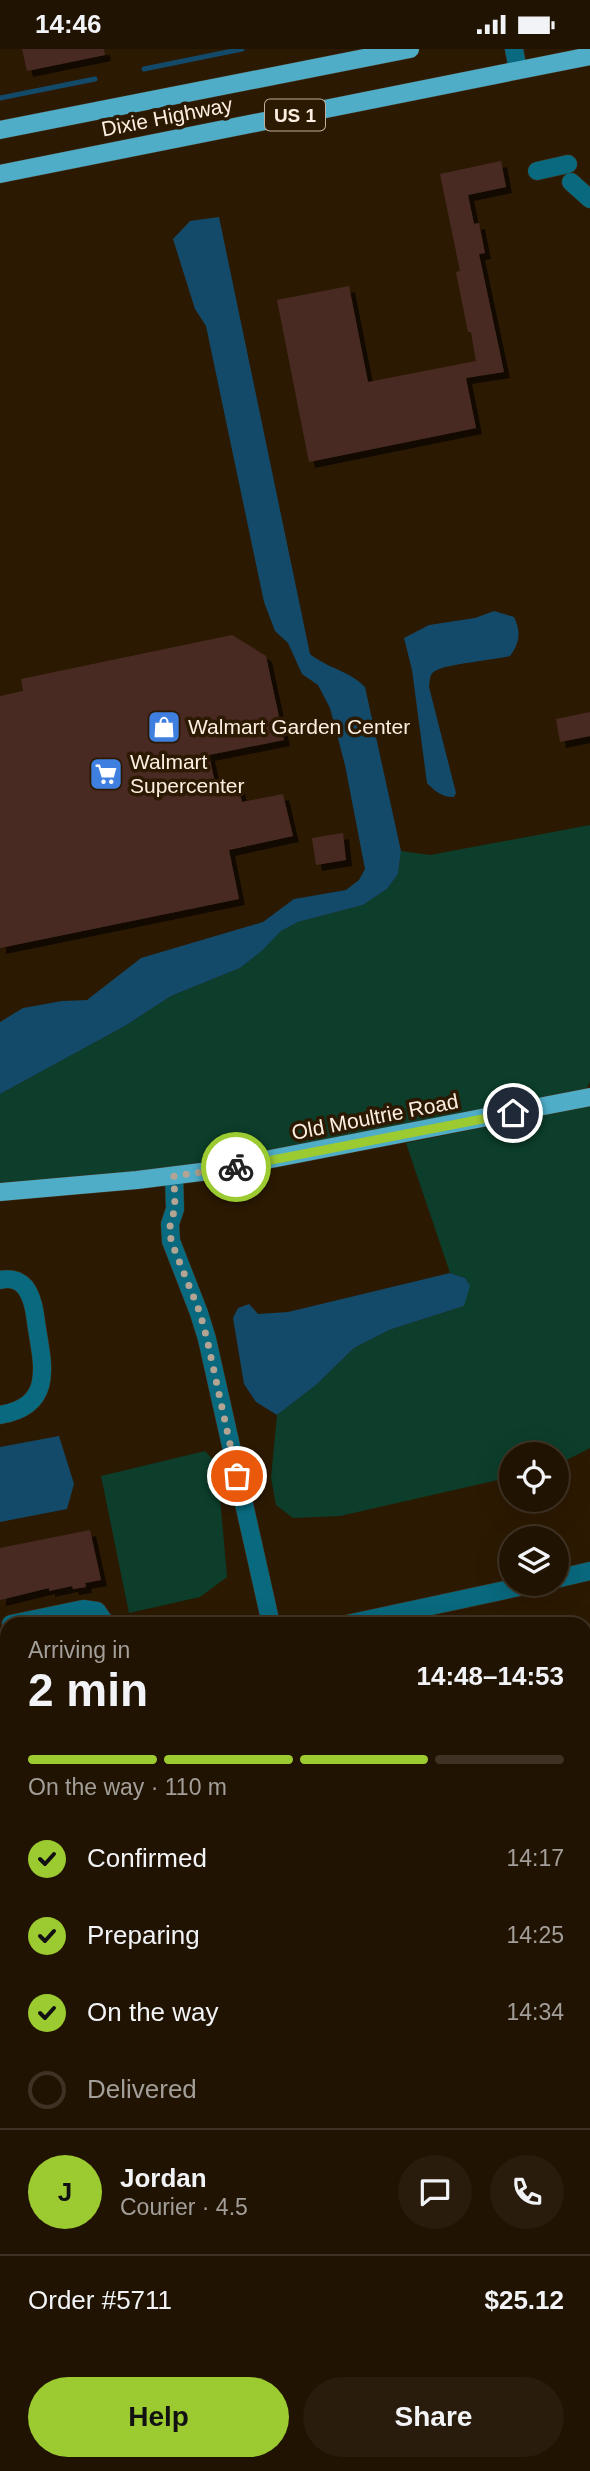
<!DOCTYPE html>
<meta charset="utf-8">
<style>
:root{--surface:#211302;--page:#291c0c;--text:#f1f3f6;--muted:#a29e99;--line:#3e3224;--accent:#9cca31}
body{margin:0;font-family:Helvetica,sans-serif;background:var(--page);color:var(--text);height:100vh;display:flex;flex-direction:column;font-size:26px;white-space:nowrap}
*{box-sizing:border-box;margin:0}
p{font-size:23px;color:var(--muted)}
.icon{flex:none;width:38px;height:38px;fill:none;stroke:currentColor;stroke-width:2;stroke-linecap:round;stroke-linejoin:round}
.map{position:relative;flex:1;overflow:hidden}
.panel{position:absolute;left:0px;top:1568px;width:592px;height:854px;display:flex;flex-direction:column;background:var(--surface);border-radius:21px 21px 0 0;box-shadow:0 7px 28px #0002,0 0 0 2px var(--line)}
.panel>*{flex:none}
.controls{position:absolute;left:499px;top:1393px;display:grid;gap:14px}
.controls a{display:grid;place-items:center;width:70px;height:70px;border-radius:50%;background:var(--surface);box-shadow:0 7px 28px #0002,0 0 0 2px var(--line);font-size:35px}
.pin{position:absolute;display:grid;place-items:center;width:60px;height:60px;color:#fff;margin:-30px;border:4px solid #fff;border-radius:50%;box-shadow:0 2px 7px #0007}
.courier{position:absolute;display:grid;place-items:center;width:70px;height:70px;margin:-35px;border:5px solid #9cca31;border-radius:50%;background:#fff;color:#222;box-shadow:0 2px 9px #0007}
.summary em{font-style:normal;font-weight:600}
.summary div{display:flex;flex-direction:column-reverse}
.summary{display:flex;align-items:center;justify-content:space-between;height:119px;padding:0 28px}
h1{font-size:46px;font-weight:600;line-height:52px}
.bar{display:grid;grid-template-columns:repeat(4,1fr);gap:10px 7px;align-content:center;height:84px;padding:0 28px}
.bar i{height:9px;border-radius:5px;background:var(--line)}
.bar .selected{background:var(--accent)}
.bar p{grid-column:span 4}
.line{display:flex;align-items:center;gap:18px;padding:0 28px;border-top:2px solid var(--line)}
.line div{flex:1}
.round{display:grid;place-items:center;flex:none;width:74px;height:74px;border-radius:37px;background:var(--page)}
ol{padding:0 28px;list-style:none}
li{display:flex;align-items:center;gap:21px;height:77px}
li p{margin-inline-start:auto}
li .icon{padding:7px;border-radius:50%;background:var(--accent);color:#111;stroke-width:4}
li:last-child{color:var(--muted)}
li i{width:38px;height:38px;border:4px solid var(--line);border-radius:50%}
.button{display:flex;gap:14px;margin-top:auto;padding:14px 28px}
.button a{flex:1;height:80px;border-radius:42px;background:var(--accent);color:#111;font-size:28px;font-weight:600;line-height:80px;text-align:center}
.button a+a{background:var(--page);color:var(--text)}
.status{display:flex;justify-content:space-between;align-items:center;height:49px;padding:0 35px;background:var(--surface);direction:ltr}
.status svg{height:19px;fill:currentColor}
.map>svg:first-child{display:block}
.green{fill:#0c3e2b}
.water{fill:#134a69}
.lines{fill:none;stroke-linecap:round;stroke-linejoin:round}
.stream{stroke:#134a69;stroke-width:5}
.building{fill:#492b24;filter:url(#shadow)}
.minor-casing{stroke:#45331d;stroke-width:19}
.major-casing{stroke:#45331d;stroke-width:19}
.minor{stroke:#09697e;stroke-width:18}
.major{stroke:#4fadc7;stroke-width:18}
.done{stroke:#b3a493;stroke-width:7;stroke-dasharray:0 12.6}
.route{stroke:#9cca31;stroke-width:9}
.labels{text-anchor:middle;stroke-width:7;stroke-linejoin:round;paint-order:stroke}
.shield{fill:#2c1902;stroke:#beaf9e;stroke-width:2}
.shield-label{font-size:19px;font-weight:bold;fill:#fcefe1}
.street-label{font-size:21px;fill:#fcefe1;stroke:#2c1902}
.poi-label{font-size:21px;fill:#fcefe1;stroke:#2c1902;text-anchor:start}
</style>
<div class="status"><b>14:46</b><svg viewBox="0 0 49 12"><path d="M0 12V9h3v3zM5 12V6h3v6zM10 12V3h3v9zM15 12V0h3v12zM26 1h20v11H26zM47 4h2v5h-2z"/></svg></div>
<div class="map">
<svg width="590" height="2422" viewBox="0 0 590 2422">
<defs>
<filter id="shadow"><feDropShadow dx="6" dy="6" stdDeviation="0" flood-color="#0009"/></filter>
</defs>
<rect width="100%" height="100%" fill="#2c1902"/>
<g class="green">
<polygon points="590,776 590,1033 586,1040 208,1114 137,1123 0,1134 0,1045 125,977 171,947 240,919 263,901 281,882 298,873 363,856 387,840 398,825 401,802 430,806"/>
<polygon points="590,1057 590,1399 557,1416 556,1405 511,1405 511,1428 340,1467 293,1469 276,1456 271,1429 277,1366 316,1336 354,1299 389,1281 464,1257 465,1229 450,1224 406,1094"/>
<polygon points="205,1402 217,1415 227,1528 200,1548 129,1564 101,1427"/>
<polygon points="590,2181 590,2422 99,2422 116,2415 584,2415 584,2186"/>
</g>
<g class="water">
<path d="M219,168L310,605C327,619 350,622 365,638L401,802L398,825L387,840L363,856L298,873L281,882L263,901L240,919L171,947L125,977L0,1045V973L23,959L62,952L87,951L141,909L263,873L294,850L346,841L359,831L365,820L345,716L330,659L318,636L302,625L288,594L275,582L264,553L206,277L195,260L173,190L190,172Z"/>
<path d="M494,562L514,568C521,582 520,594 510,607C494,611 446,615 435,622C429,625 430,632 429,638L456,744L454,748C444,749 434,742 427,734L412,621L404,589L429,576L475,569Z"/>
<polygon points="450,1224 465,1229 470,1237 464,1257 389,1281 354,1299 316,1336 277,1366 256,1353 244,1335 233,1269 238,1259 249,1255 258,1265 288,1263"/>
<polygon points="59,1387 74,1435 67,1460 0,1473 0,1398"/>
</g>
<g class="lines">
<g class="stream">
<polyline points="144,20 242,0"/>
<polyline points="0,49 95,30"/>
</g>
</g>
<g class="building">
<polygon points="22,0 104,0 105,6 27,22"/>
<polygon points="501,112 506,138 468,146 474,175 479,174 485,204 479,205 504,323 466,329 476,379 309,413 277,251 349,237 368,333 476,312 471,283 468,283 456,223 460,222 440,125"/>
<polygon points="232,586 266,607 284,691 209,706 217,743 239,739 242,753 283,745 293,787 229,801 239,850 0,899 0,647 23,642 21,630"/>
<polygon points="590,663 590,687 560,693 556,670"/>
<polygon points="343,784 346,811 316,816 312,789"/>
<polygon points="90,1481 101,1531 85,1534 86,1538 73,1540 72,1537 49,1542 49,1539 0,1551 0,1499"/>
</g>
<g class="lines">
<defs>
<g id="minor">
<polyline points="514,0 518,21"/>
<polyline points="537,122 568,115"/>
<polyline points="571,133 590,150"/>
<polyline points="174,1127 175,1160 170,1175 171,1192 199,1264 207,1290 271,1575"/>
<path d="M0,1231C10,1229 18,1230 25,1238C34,1250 35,1266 37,1280C44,1320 52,1357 0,1366"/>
<polyline points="556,1530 590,1522"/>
<polyline points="11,1575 83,1560 97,1562 106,1575"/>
<polyline points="347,1575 533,1535"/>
<polyline points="0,1626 7,1624"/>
<polyline points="584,1818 590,1817"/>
<polyline points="0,1902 7,1900"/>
<polyline points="0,1939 3,1953"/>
<polyline points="0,2009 7,2007"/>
<polyline points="0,2068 7,2105"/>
</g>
<g id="major">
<polyline points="0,81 410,0"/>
<polyline points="0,125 590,7"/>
<polyline points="0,1143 137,1131 209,1122 590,1048"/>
</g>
</defs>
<use href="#minor" class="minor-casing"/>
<use href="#major" class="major-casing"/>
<use href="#minor" class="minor"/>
<use href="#major" class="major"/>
</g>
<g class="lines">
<polyline class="done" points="236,1118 174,1127 175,1160 170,1175 171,1192 200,1264 207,1290 237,1427"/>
<polyline class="route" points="236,1118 513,1064"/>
</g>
<defs>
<symbol id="shop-square" viewBox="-11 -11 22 22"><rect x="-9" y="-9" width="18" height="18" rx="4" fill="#3f7fe0" stroke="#2c1902"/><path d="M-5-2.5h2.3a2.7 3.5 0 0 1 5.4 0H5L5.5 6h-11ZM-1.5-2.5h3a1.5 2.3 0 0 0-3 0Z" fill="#fff"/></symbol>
<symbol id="supermarket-square" viewBox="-11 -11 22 22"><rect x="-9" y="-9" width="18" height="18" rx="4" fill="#3f7fe0" stroke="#2c1902"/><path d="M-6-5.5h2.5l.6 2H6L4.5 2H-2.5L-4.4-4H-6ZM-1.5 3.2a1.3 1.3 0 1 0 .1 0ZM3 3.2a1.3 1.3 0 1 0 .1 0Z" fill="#fff"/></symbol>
</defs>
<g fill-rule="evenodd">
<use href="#shop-square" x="145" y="659" width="38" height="38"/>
<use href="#supermarket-square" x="87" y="706" width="38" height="38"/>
</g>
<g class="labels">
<rect class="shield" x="265" y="50.5" width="60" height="31" rx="5"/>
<g class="shield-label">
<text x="295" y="73">US 1</text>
</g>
<g class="street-label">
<text transform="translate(167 68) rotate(-11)" y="7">Dixie Highway</text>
<text transform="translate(375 1068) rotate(-11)" y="7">Old Moultrie Road</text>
</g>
<g class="poi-label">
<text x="188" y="685">Walmart Garden Center</text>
<text x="130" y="720">Walmart<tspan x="130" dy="24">Supercenter</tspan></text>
</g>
</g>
</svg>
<div class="controls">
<a><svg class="icon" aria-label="locate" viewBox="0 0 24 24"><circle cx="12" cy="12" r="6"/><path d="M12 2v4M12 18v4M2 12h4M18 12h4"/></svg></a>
<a><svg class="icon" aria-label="layers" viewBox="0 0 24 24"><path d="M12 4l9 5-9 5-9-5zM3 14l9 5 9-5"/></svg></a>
</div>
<div class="pin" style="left:237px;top:1427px;background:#ea580c"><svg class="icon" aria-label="bag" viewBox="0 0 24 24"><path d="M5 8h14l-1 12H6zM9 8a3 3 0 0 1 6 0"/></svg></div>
<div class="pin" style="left:513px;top:1064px;background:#1f2937"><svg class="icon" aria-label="home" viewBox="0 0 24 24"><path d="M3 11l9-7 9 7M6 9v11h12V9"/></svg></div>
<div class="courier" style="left:236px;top:1118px"><svg class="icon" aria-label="bike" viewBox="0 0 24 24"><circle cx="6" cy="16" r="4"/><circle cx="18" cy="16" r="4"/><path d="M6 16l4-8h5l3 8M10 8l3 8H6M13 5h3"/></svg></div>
<section class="panel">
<div class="summary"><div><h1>2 min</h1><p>Arriving in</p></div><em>14:48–14:53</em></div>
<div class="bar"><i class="selected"></i><i class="selected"></i><i class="selected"></i><i></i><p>On the way · 110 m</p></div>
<ol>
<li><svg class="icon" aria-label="check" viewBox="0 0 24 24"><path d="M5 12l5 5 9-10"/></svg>Confirmed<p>14:17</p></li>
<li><svg class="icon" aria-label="check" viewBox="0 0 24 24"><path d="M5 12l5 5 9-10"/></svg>Preparing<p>14:25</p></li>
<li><svg class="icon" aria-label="check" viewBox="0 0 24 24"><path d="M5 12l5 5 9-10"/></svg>On the way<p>14:34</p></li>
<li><i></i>Delivered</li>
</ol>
<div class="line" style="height:126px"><b class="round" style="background:var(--accent);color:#111">J</b><div><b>Jordan</b><p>Courier · 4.5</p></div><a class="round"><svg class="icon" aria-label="chat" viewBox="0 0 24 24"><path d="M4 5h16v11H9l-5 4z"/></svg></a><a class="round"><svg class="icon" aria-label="phone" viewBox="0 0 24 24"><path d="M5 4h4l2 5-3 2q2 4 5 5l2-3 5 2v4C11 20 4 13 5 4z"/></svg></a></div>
<div class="line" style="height:91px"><div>Order #5711</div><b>$25.12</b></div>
<div class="button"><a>Help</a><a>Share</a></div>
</section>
</div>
